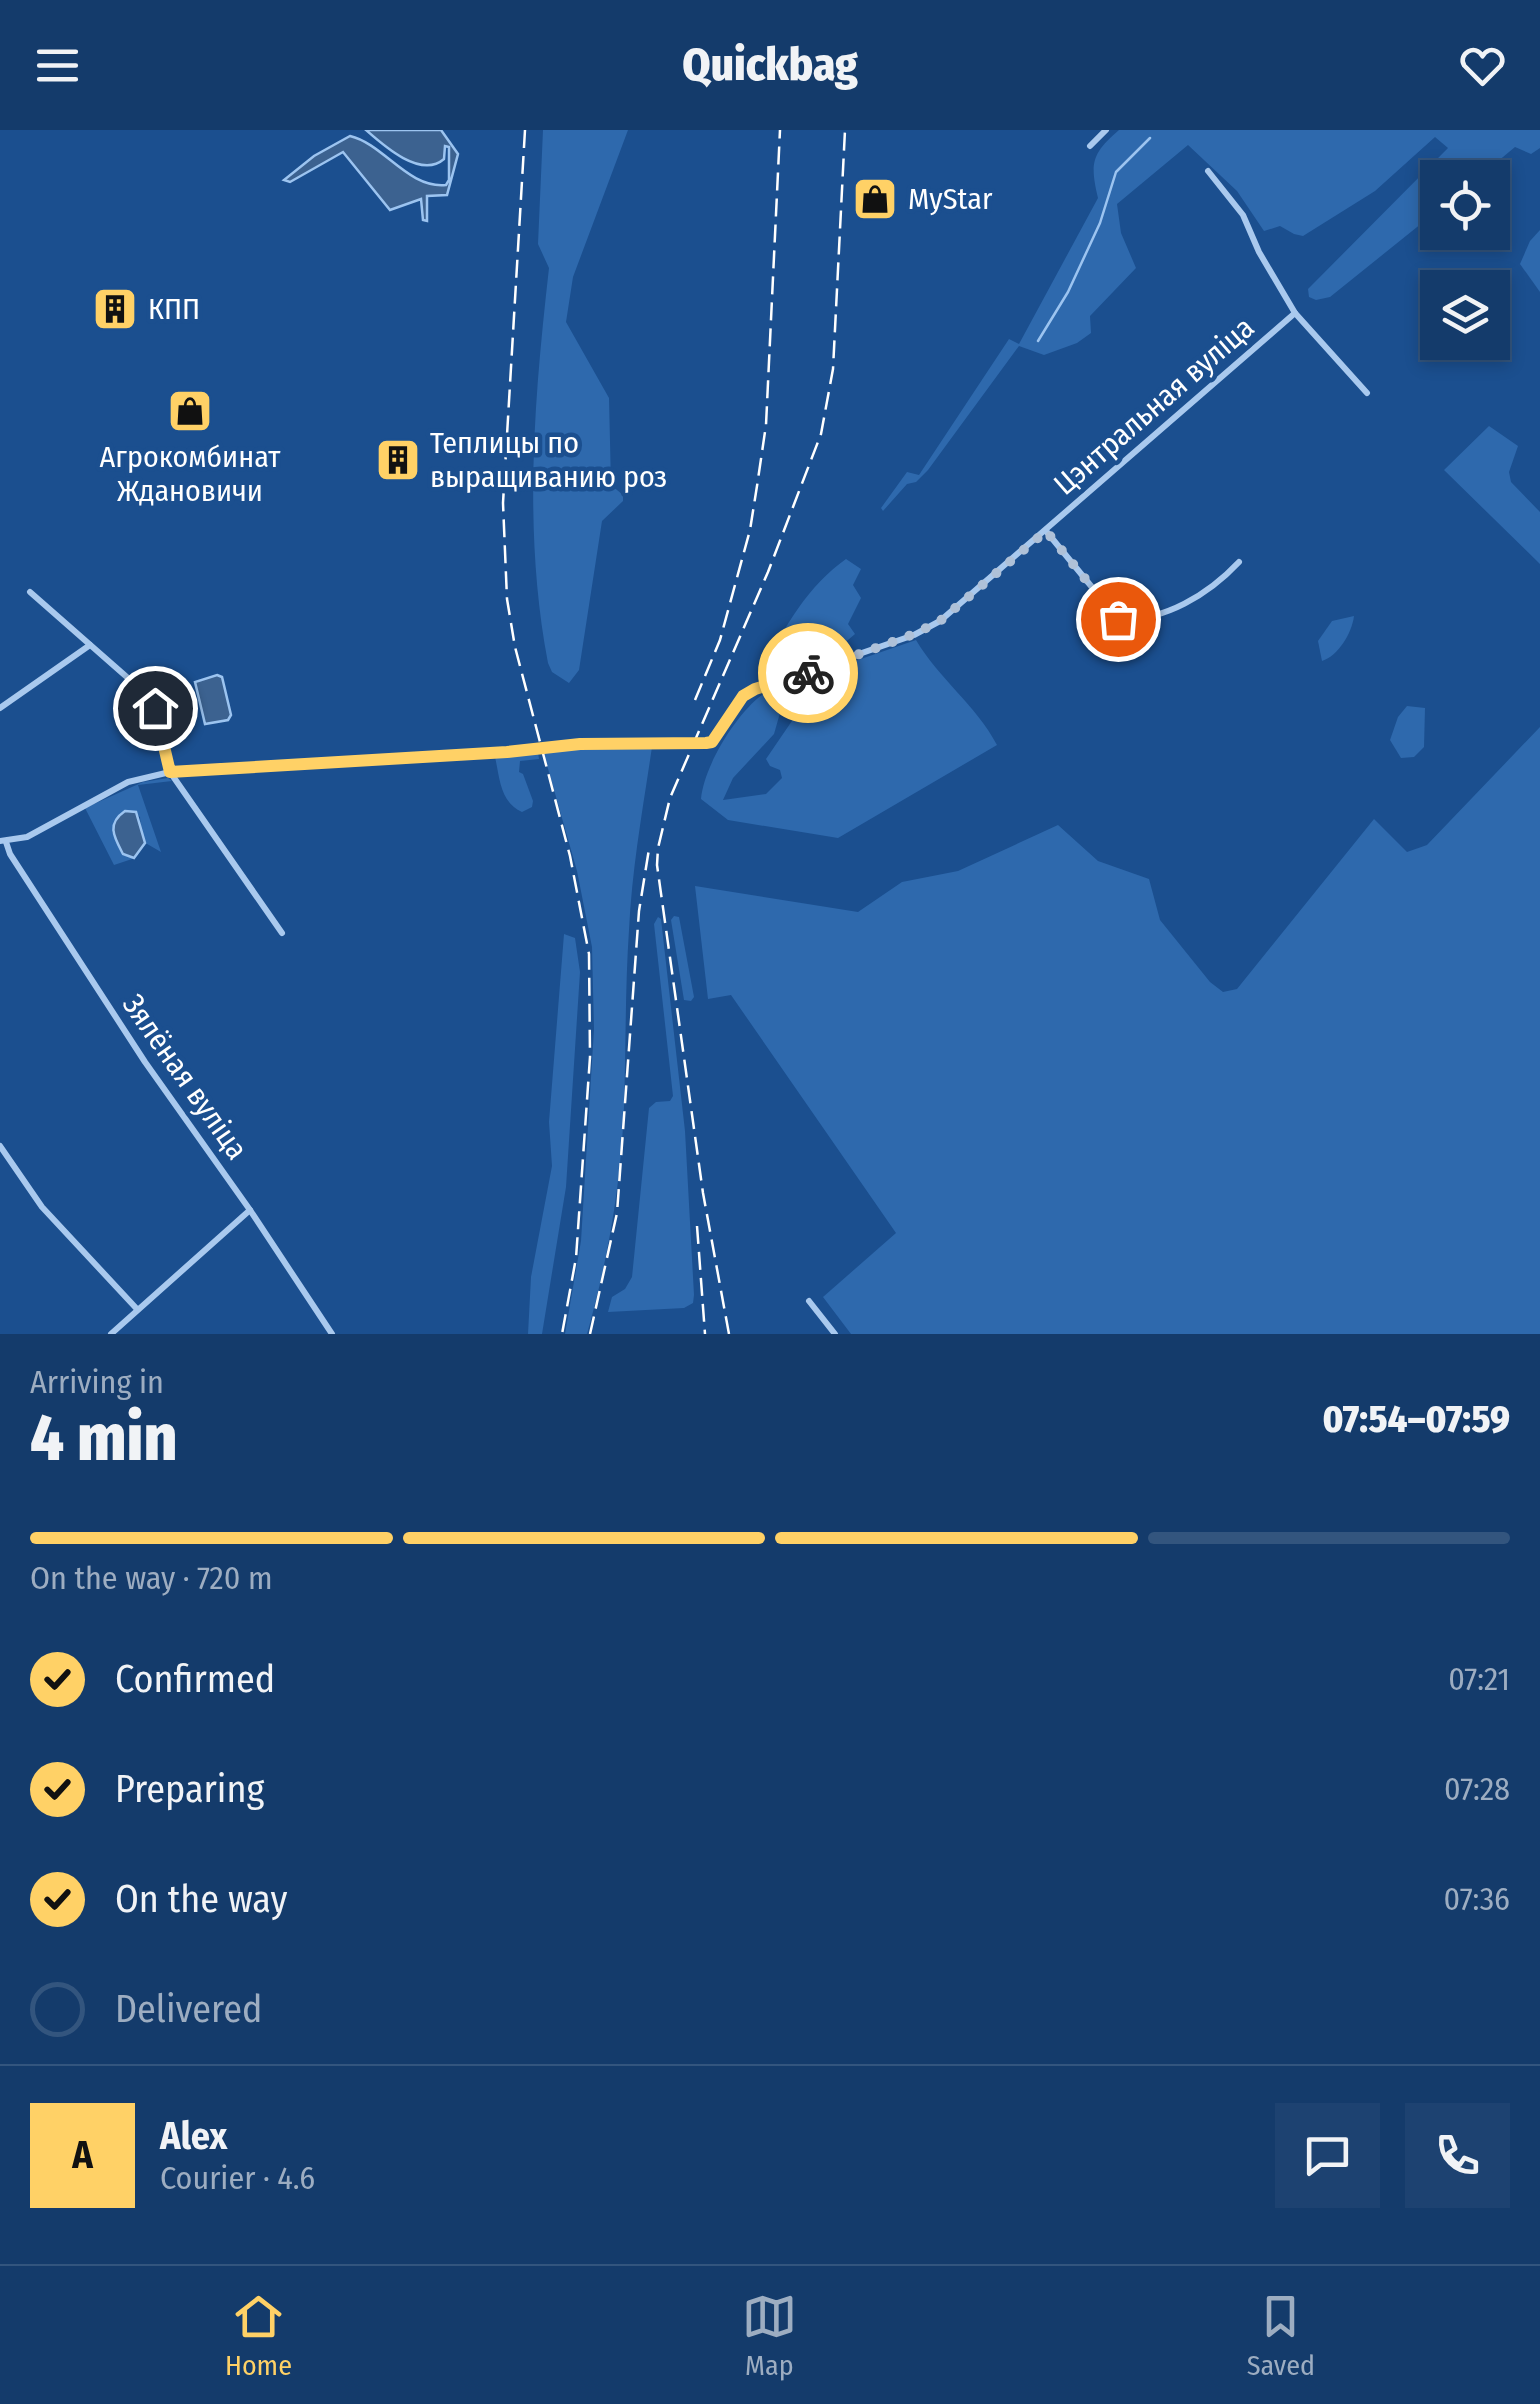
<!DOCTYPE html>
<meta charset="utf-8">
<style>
:root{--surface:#143b6b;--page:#1d4271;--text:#f1f3f6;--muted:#9dadc1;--line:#33557e;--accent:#ffd166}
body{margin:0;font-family:"Fira Sans Condensed",sans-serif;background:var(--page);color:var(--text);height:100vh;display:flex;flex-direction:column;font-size:38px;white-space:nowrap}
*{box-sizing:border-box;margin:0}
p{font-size:32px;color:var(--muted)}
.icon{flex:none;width:55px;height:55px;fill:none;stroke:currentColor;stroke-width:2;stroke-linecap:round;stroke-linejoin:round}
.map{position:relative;height:1204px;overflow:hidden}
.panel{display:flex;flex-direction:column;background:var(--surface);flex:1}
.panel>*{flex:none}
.fabs{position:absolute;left:1420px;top:30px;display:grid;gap:20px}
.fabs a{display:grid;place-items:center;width:90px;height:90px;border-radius:0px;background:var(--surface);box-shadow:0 5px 15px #0003,0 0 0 2px var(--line);font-size:50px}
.pin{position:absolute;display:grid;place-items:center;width:85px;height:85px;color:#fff;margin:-42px;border:5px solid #fff;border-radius:50%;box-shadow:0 2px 10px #0007}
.courier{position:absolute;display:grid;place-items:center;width:100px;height:100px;margin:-50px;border:8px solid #ffd166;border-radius:50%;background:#fff;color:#222;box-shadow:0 2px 12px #0007}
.headline em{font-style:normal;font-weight:800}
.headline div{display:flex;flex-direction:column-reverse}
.headline{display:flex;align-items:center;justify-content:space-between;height:170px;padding:0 30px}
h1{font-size:65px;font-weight:800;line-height:75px}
.bar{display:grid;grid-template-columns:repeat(4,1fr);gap:15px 10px;align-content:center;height:120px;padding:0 30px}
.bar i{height:12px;border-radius:8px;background:var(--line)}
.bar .selected{background:var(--accent)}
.bar p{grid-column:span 4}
.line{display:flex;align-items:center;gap:25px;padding:0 30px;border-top:2px solid var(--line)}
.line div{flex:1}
.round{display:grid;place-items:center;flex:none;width:105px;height:105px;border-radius:0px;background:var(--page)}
ol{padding:0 30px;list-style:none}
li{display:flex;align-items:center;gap:30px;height:110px}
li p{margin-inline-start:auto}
li .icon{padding:10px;border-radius:50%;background:var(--accent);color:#111;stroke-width:4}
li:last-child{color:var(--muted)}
li i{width:55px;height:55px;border:5px solid var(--line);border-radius:50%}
header{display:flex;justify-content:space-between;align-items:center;height:130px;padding:0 30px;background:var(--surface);font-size:45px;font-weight:800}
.menu{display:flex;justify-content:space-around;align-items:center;height:140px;border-top:2px solid var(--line);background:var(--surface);font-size:28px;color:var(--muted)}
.menu a{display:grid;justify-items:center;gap:5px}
.menu .selected{color:var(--accent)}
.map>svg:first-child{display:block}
.green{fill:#2e69ad}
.water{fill:#3c6290;stroke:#9cc4f0;stroke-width:2.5}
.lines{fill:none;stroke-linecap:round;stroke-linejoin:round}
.stream{stroke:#9cc4f0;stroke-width:2.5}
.minor{stroke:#a9c9ee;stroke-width:6}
.rail{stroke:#fff;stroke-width:2.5;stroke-dasharray:18 8;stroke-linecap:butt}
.done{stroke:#afc1d8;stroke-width:10;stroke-dasharray:0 18}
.route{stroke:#ffd166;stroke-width:12}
.labels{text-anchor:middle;stroke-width:9;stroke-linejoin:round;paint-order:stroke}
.poi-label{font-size:30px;fill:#fff;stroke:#1b4f8f;text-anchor:start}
.street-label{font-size:30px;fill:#fff;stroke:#1b4f8f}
</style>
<header><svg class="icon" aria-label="menu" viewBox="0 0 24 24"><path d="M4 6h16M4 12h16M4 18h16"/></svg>Quickbag<svg class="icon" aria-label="heart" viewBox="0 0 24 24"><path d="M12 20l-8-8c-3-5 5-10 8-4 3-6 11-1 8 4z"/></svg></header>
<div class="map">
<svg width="1540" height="1204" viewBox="0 0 1540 1204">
<rect width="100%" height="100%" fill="#1b4f8f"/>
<g class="green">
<path d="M543,0H628L573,147L566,192L609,268L611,355L623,365V371L602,391L579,540L569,553L552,542L548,533C523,401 534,270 549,138L538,114Z"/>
<path d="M1119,0H1540V18L1531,24L1515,17L1479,47L1438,48L1437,81L1330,167L1316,170L1309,167L1308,159L1448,18L1435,7L1375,61L1303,106L1294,104L1280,96L1264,101L1237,61L1188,15L1117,74L1121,103L1136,138L1090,186L1091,203L1077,213L1044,225L1019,216L928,340L916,352L907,354L883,381L881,378L907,342L919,345L1009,209L1019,214L1098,68C1090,34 1091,24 1119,0Z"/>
<polygon points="1540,100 1540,162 1520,134 1530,111"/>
<polygon points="1489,296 1518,316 1509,342 1511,352 1540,382 1540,434 1444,340"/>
<path d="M846,429L861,439L853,455L861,468L848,494L855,504L821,533L771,548L766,538C782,498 810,454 846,429Z"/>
<path d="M1354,486C1352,503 1338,526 1322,531L1318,511L1332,491Z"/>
<path d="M916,510C939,549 976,575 997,615L838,708L728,690L701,669C704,636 736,584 762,565C771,559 782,556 792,552L797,558L780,583L774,604L733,648L723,670L766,664L782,648L780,640L770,636L766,629L826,541Z"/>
<polygon points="1407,576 1425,578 1424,617 1414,627 1401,628 1390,610 1398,587"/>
<polygon points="1540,597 1540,1204 851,1204 823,1167 896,1103 731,865 708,869 695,756 858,782 902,752 958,741 1058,695 1098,731 1149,749 1160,790 1210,852 1223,862 1237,859 1374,689 1407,722 1427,715"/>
<path d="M652,617C643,678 632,738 629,800C625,859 626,918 624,977C621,1054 608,1130 587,1204H565L581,1111L594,899L592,817L577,741L543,621Z"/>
<path d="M538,622L539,629L520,631L519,642L523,644L533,671L532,677L522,682C500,672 500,649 495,627Z"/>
<polygon points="168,648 172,651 138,655 161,722 142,711 140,687 133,681 126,681 112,702 123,725 135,728 114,735 85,678 143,652"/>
<polygon points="674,786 679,787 694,867 691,871 684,870 671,790"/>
<polygon points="658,787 661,789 685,1001 694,1165 693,1173 684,1178 608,1182 612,1167 625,1159 632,1147 649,978 656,972 670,971 673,966 654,794"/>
<polygon points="564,804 575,808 580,842 566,1057 542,1204 528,1204 531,1147 552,1036 549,992"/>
</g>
<g class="water">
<path d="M366,0H441L458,24L447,65L427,66V91L423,90L421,69L390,80L343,22L290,52L284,50L314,26L350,6C384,14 408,59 446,55L449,50V17L445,16L444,29C421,49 384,16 366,0Z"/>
<polygon points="217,545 222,547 231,585 228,590 205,594 195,552"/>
<path d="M125,681L136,682L145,713L134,728L123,724C114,707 106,694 125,681Z"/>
</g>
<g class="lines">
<polyline class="stream" points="1038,211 1068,162 1100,93 1116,42 1150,8"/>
<g class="minor">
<polyline points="1090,16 1106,0"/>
<polyline points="1208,41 1243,85 1259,122 1295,183 1367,263"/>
<path d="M1046,401L1118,489C1164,492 1209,464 1239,432"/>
<polyline points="30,462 145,563 160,591 170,642 282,803"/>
<polyline points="0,578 90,515"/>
<polyline points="0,711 27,707 128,652 170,642 507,622 580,614 712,612 749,562 914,505 940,491 1295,183"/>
<polyline points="6,712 10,724 145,932 250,1080 332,1204"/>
<polyline points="0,1016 42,1077 136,1178"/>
<polyline points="809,1171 835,1204"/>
<polyline points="111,1204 250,1080"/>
</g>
<g class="rail">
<polyline points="525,0 503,373 507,469 515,517 570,726 589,824 590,927 576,1128 562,1204"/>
<polyline points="695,570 720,510 750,400 757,356 766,295 780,0"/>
<polyline points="697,1096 705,1204"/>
<polyline points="590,1204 617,1083 639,781 649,719"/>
<polyline points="729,1204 703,1063 657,735 658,718 670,668 768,442 821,304 833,239 845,0"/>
</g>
</g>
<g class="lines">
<polyline class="done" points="808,543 914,504 940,491 1046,401 1118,489"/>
<polyline class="route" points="155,578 170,642 507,622 580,614 706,613 712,612 743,566 755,559 808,543"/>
</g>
<defs>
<symbol id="shop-square" viewBox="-11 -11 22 22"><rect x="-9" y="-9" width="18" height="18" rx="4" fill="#ffd166" stroke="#1b4f8f"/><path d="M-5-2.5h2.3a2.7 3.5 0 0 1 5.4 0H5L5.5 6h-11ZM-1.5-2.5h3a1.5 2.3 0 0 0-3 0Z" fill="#111"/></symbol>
<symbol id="building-square" viewBox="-11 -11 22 22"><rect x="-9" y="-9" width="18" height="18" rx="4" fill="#ffd166" stroke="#1b4f8f"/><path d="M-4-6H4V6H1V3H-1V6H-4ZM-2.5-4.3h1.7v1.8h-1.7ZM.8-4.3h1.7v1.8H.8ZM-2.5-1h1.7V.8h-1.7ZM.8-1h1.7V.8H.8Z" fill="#111"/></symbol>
</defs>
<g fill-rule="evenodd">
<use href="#shop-square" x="850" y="44" width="50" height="50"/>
<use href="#building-square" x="90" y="154" width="50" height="50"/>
<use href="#shop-square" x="165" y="256" width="50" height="50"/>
<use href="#building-square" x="373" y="305" width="50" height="50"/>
</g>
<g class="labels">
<g class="poi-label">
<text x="908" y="79">MyStar</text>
<text x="148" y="189">КПП</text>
<text x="430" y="323">Теплицы по<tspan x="430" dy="34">выращиванию роз</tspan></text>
<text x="190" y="337" text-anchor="middle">Агрокомбинат<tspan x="190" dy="34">Ждановичи</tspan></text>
</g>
<g class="street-label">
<text transform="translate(1154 276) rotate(-41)" y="10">Цэнтральная вуліца</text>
<text transform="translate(185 947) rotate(55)" y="10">Зялёная вуліца</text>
</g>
</g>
</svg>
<div class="fabs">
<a><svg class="icon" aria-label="locate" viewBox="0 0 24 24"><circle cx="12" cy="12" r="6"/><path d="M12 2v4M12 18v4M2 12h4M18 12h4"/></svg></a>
<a><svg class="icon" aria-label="layers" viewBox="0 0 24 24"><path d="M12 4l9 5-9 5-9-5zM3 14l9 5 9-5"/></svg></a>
</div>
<div class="pin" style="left:1118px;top:489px;background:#ea580c"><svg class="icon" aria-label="bag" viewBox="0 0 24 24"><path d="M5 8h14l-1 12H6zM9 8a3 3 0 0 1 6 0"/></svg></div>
<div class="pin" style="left:155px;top:578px;background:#1f2937"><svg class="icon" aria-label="home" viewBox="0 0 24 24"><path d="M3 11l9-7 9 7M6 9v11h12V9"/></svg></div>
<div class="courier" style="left:808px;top:543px"><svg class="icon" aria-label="bike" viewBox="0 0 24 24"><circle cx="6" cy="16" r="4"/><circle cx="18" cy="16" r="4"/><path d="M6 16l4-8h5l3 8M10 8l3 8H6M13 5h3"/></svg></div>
</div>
<section class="panel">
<div class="headline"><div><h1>4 min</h1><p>Arriving in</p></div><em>07:54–07:59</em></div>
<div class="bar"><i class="selected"></i><i class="selected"></i><i class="selected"></i><i></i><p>On the way · 720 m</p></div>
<ol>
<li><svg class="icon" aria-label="check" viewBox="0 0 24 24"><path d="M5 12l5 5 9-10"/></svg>Confirmed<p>07:21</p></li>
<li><svg class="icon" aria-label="check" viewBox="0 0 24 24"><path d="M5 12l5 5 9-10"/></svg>Preparing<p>07:28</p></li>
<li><svg class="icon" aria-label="check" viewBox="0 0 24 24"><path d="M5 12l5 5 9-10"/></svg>On the way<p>07:36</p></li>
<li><i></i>Delivered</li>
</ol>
<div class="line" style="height:180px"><b class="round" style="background:var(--accent);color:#111">A</b><div><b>Alex</b><p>Courier · 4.6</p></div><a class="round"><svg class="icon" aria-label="chat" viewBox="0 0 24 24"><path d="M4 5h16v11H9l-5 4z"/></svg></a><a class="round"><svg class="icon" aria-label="phone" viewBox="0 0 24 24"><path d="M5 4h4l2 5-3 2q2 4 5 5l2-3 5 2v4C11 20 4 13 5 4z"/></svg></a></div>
</section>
<nav class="menu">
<a class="selected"><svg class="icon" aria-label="home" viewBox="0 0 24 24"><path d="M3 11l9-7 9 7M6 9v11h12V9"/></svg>Home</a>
<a><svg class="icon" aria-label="map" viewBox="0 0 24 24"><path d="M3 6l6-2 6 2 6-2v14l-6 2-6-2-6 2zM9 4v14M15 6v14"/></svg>Map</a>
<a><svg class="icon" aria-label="saved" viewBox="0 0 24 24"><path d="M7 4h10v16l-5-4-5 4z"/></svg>Saved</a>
</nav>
